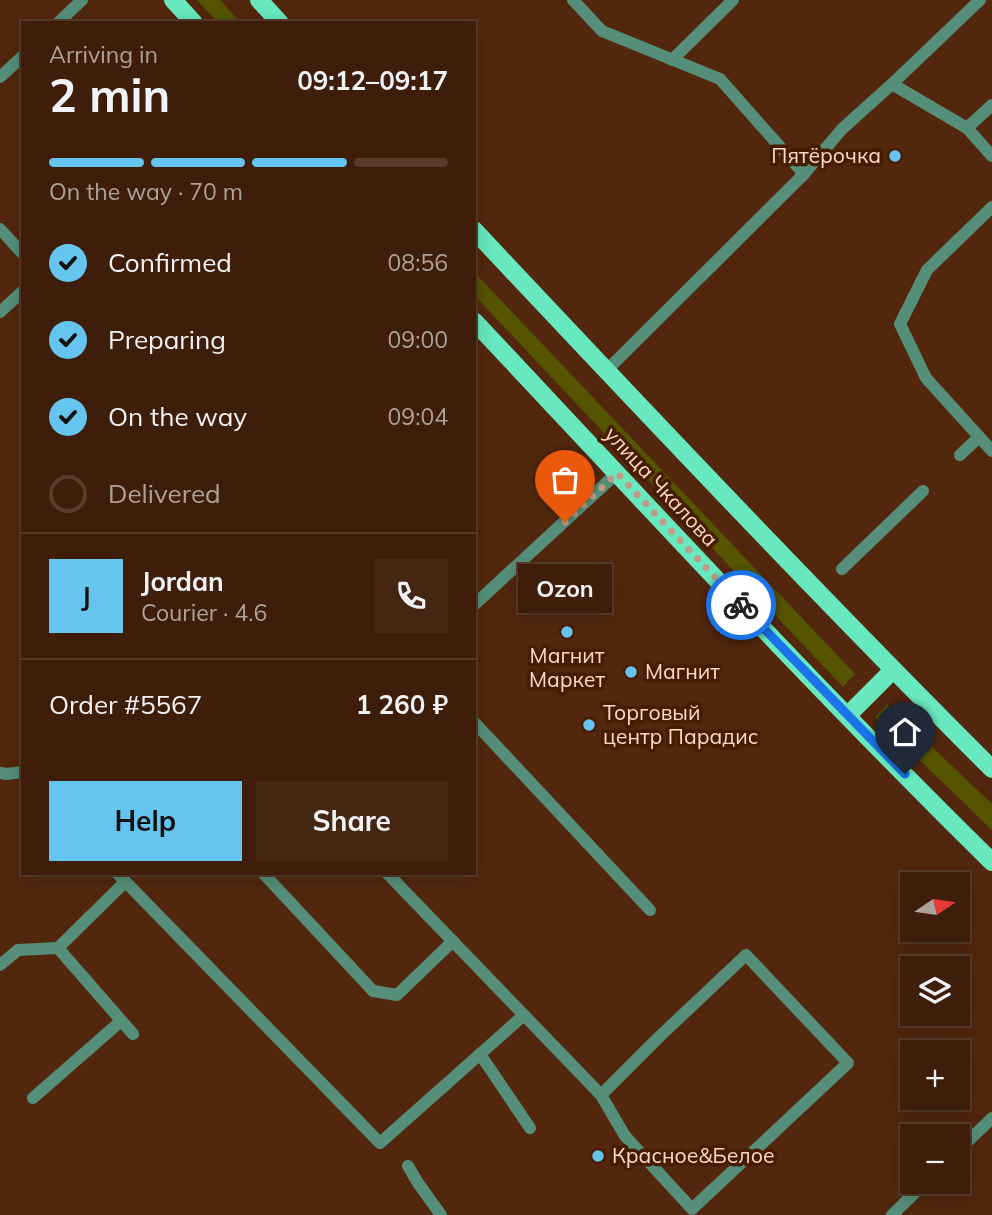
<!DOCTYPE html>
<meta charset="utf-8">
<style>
:root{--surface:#3e1d0a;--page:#452613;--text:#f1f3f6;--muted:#ada29c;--line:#573b2b;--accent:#65c5ee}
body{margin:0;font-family:Mulish,sans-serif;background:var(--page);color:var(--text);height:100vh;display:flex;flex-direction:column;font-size:26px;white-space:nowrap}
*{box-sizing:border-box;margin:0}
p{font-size:23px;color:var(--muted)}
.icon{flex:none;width:38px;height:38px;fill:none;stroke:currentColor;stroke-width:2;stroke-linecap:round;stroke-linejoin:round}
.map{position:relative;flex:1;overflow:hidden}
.sheet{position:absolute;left:21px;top:21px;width:455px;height:854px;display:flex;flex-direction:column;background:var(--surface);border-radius:0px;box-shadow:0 4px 18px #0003,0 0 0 2px var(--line)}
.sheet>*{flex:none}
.needle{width:46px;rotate:77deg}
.buttons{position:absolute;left:900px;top:872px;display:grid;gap:14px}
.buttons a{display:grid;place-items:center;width:70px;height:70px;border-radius:0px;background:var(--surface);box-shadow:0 4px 18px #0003,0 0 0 2px var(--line);font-size:35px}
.pin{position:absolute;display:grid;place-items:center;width:60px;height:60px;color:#fff;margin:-72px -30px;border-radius:50% 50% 50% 0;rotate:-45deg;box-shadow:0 0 7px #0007}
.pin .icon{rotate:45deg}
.courier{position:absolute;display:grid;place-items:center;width:70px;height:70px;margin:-35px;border:5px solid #1a73e8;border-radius:50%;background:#fff;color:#222;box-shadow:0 2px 9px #0007}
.bubble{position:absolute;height:49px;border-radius:0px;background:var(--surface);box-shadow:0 4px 18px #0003,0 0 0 2px var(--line);font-size:23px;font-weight:700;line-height:49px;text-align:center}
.headline em{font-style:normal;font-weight:700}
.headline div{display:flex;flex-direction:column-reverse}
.headline{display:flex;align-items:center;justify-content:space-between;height:119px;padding:0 28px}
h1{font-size:46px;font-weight:700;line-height:52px}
.bar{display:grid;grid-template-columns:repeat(4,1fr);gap:10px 7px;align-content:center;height:84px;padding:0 28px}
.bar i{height:9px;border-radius:5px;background:var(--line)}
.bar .current{background:var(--accent)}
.bar p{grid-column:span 4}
.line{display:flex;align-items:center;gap:18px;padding:0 28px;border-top:2px solid var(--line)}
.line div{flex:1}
.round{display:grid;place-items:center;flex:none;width:74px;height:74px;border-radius:0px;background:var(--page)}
ol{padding:0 28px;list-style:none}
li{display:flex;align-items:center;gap:21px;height:77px}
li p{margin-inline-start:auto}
li .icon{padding:7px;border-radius:50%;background:var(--accent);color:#111;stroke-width:4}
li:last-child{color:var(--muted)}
li i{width:38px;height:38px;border:4px solid var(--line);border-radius:50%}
.primary-button{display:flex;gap:14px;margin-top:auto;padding:14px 28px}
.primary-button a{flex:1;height:80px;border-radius:0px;background:var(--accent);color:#111;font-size:28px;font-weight:700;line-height:80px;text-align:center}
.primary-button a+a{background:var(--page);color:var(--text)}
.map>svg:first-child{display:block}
.green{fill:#555400}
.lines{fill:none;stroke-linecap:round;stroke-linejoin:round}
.service{stroke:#558f7a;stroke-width:12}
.primary{stroke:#67e8bf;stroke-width:18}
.done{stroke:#c09b86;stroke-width:7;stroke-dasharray:0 12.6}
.route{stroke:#1a73e8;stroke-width:9}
.poi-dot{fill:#65c5ee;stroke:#471d02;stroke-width:2.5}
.labels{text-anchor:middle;stroke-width:7;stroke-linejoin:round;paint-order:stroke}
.poi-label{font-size:21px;fill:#fcd9c7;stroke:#471d02;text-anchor:start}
.street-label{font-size:21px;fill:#fcd9c7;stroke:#471d02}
</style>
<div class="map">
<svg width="992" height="1215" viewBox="0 0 992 1215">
<rect width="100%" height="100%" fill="#52270d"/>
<g class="green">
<polygon points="197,0 220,0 241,23 218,23"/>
<polygon points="474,272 855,674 843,687 474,295"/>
<polygon points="887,704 992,804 992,830 875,717"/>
</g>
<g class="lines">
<g class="service">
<polyline points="573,0 602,31 720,79 804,174"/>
<polyline points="58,23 82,0"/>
<polyline points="672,60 733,0"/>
<polyline points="0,77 23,56"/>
<polyline points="892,84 980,0"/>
<polyline points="967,128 992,156"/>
<polyline points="992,207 927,270 900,324 926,378 992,451"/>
<polyline points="0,229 23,254"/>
<polyline points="0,312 23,291"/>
<polyline points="606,371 804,174 842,129 892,84 967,128 992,105"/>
<polyline points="960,455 979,437"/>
<polyline points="842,569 923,491"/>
<polyline points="474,605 617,473"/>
<polyline points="474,722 650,910"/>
<polyline points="0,773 6,774 23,772"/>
<polyline points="117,873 380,1143 524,1015"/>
<polyline points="263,873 373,991 397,995 453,941"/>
<polyline points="387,873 601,1095 625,1136 692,1209 848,1063 746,955 658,1038 601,1095"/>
<polyline points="125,882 58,948 133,1034"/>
<polyline points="0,965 18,950 58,948"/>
<polyline points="480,1054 530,1128"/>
<polyline points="33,1098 121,1021"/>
<polyline points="957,1152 992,1118"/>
<polyline points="408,1166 418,1183 441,1215"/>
<polyline points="892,1215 927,1181"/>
</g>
<g class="primary">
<polyline points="173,0 194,23"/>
<polyline points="259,0 280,23"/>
<path d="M474,230C645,412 816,593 992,769"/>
<path d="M474,321C645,503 814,687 992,862"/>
<polyline points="848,715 893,670"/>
</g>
</g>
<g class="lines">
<polyline class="done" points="565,522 617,473 741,605"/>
<polyline class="route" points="741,605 905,774"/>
</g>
<g class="poi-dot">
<circle cx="895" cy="156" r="7"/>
<circle cx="567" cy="632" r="7"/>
<circle cx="631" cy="672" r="7"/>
<circle cx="589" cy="725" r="7"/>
<circle cx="598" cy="1156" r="7"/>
</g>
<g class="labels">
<g class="poi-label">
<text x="881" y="163" text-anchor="end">Пятёрочка</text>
<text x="567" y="663" text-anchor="middle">Магнит<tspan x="567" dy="24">Маркет</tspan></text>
<text x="645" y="679">Магнит</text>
<text x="603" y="720">Торговый<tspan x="603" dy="24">центр Парадис</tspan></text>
<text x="612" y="1163">Красное&amp;Белое</text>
</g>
<g class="street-label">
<text transform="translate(661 487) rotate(47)" y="7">улица Чкалова</text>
</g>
</g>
</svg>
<div class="buttons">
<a><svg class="needle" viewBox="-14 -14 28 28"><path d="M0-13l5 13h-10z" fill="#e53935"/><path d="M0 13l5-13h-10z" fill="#ada29c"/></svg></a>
<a><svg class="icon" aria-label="layers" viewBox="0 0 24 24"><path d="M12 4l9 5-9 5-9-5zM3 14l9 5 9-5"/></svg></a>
<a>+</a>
<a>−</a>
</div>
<div class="pin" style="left:565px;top:522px;background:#ea580c"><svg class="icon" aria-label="bag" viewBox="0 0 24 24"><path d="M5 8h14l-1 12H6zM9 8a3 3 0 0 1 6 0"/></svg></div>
<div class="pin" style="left:905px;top:774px;background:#1f2937"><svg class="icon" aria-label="home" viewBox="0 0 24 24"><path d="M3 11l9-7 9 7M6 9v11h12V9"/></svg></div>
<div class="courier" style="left:741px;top:605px"><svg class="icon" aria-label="bike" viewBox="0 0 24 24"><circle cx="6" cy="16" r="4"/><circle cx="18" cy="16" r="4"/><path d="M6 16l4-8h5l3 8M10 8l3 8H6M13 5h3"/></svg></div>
<div class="bubble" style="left:518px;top:564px;width:94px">Ozon</div>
<section class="sheet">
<div class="headline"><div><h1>2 min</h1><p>Arriving in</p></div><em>09:12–09:17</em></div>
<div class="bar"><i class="current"></i><i class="current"></i><i class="current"></i><i></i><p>On the way · 70 m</p></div>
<ol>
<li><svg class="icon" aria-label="check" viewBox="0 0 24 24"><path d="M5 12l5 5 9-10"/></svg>Confirmed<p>08:56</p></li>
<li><svg class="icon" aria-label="check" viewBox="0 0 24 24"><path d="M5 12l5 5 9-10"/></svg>Preparing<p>09:00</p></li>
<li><svg class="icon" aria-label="check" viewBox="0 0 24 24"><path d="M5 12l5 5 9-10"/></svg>On the way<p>09:04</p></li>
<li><i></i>Delivered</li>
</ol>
<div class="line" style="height:126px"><b class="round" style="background:var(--accent);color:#111">J</b><div><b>Jordan</b><p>Courier · 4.6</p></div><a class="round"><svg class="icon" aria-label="phone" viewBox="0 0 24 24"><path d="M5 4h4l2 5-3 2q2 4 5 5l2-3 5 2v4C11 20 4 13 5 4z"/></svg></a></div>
<div class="line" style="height:91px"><div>Order #5567</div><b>1 260 ₽</b></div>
<div class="primary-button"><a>Help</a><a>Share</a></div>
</section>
</div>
